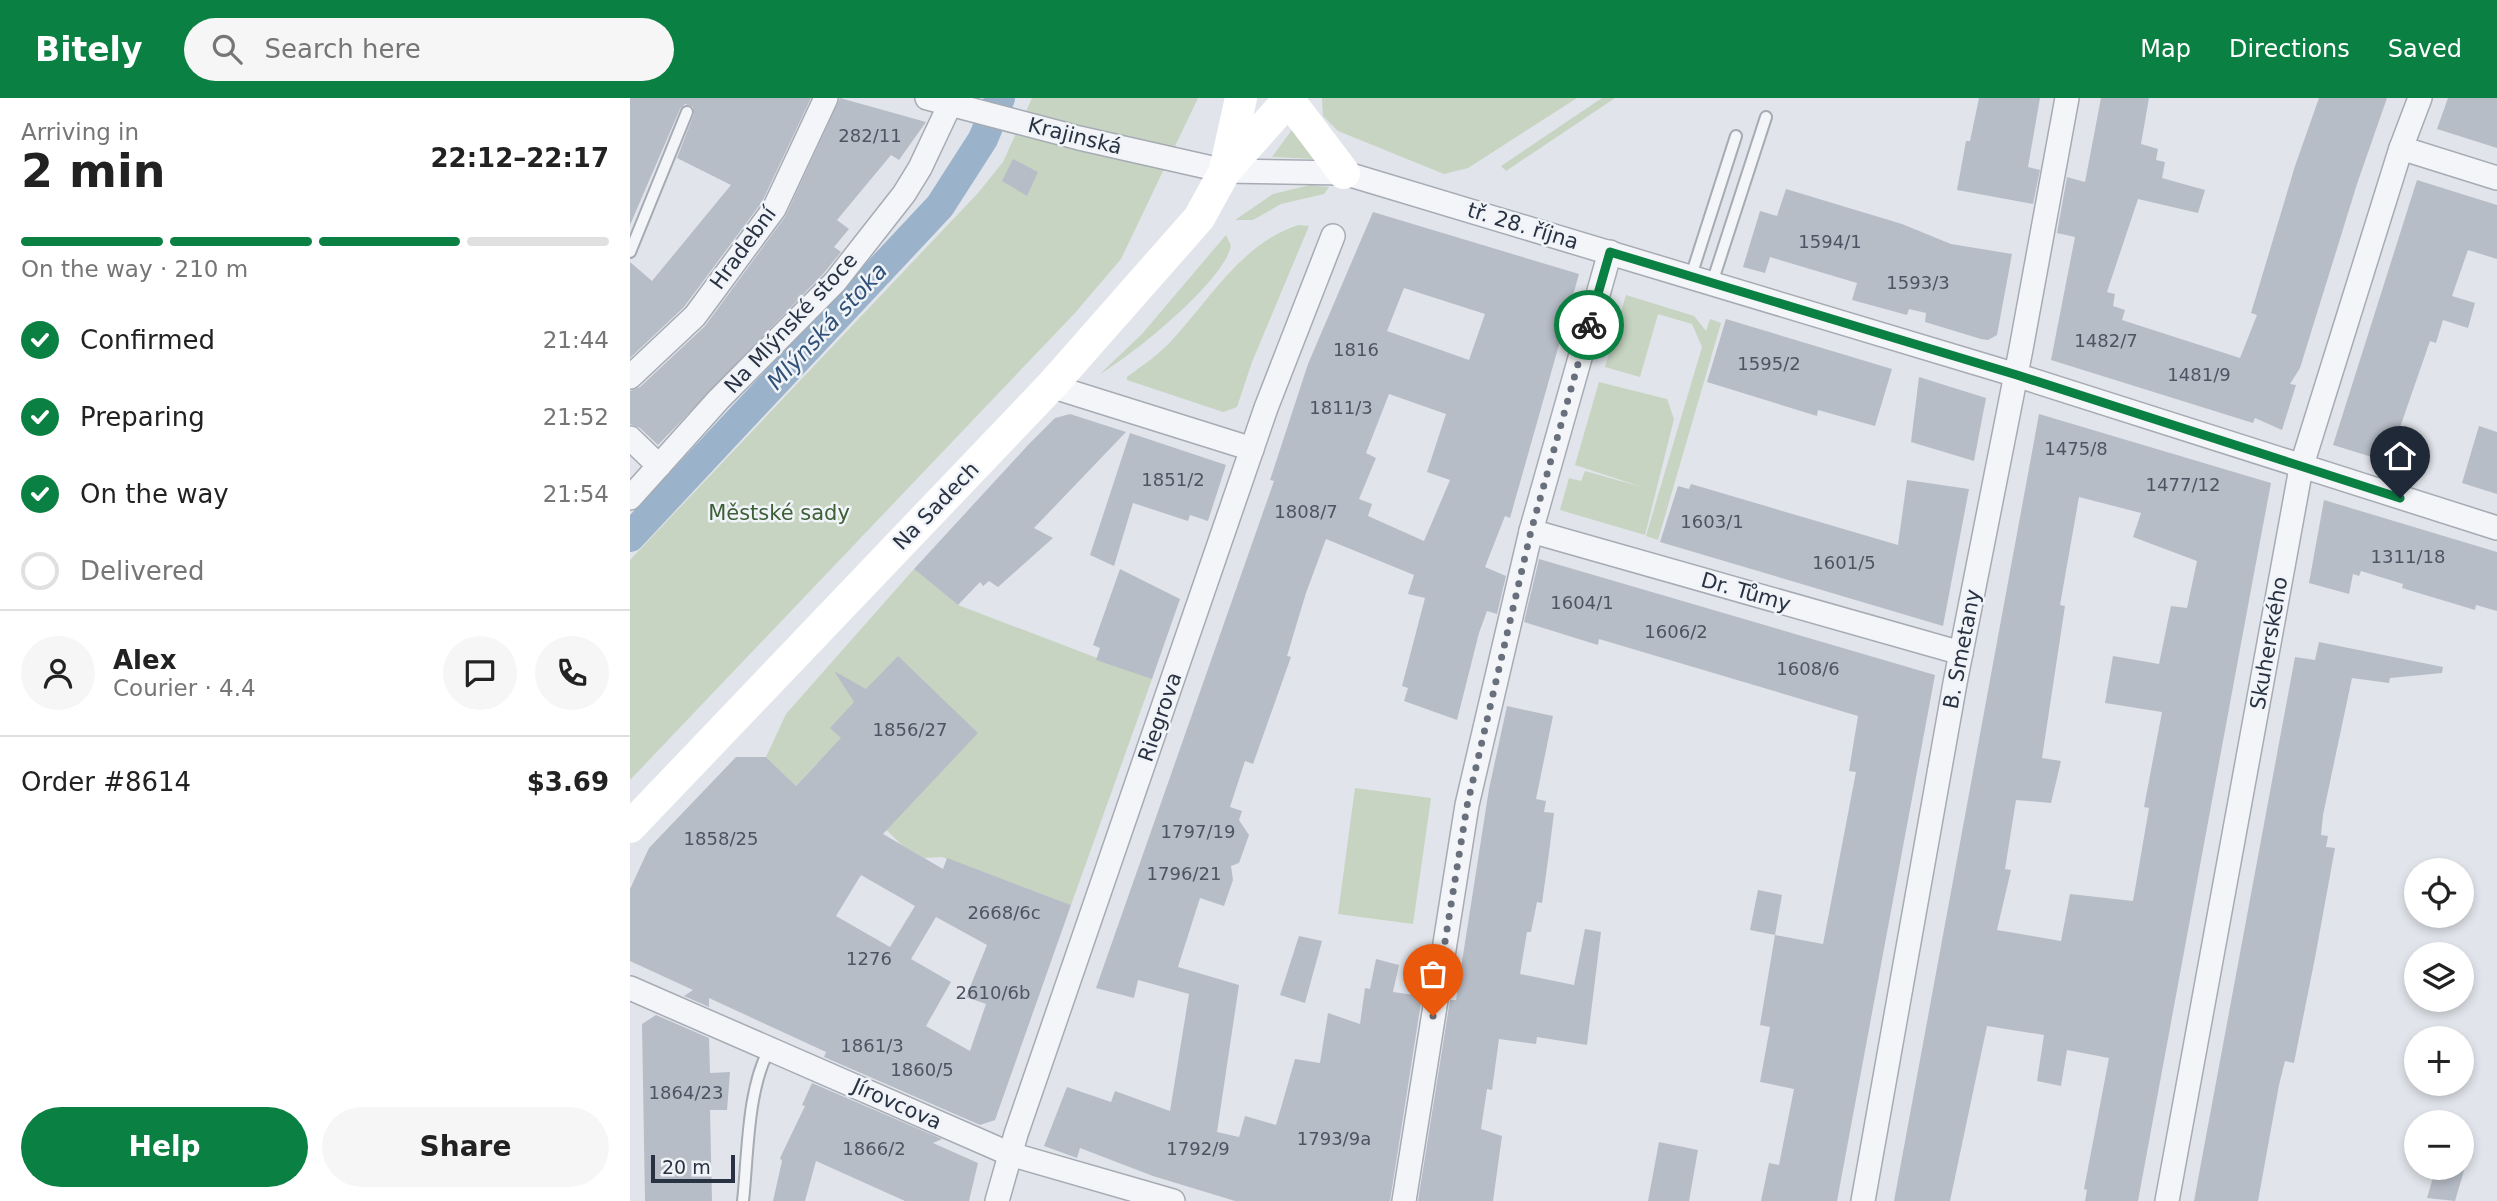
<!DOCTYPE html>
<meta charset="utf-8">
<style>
:root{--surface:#fff;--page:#f6f6f6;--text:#222;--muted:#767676;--line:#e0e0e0;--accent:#0b8043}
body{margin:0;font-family:"DejaVu Sans",sans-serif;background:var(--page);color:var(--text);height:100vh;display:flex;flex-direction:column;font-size:26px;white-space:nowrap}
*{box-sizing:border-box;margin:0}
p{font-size:23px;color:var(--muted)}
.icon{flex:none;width:38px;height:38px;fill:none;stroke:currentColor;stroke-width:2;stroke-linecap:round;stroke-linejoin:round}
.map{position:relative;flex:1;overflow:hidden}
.details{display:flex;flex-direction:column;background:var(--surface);width:630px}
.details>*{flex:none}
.controls{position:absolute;left:1774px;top:760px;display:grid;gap:14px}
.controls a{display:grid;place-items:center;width:70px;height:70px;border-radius:50%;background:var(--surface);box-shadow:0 4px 10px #0003;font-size:35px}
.scale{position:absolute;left:21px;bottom:18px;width:84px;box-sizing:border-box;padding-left:7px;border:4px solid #283242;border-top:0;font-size:19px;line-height:24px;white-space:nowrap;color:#283242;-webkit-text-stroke:5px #f0f3f7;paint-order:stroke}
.pin{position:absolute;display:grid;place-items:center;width:60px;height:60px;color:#fff;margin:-72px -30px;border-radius:50% 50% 50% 0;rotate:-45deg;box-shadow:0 0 7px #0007}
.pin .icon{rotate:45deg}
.courier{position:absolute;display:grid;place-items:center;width:70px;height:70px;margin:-35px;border:5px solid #0b8043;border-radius:50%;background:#fff;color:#222;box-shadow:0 2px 9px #0007}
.head em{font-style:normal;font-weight:600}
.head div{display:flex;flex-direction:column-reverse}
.head{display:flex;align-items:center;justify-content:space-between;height:119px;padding:0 21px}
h1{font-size:46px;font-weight:600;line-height:52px}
.bar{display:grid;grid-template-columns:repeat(4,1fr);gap:10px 7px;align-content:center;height:84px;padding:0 21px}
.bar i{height:9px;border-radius:5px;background:var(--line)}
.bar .current{background:var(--accent)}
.bar p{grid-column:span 4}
.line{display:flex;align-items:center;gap:18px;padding:0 21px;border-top:2px solid var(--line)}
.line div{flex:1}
.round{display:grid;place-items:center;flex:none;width:74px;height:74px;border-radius:37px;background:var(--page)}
ol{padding:0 21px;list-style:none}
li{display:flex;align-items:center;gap:21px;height:77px}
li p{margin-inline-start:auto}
li .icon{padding:7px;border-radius:50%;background:var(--accent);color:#fff;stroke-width:4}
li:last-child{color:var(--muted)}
li i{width:38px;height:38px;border:4px solid var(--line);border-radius:50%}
.button{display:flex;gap:14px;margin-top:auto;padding:14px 21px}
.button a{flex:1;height:80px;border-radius:42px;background:var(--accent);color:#fff;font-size:28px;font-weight:600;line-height:80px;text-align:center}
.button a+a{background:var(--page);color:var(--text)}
header{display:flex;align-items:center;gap:42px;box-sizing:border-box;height:98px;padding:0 35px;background:var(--accent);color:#fff}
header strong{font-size:33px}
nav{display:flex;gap:38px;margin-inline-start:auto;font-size:24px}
.search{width:490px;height:63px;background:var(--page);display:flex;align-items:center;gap:18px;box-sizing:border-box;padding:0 24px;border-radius:38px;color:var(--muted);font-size:26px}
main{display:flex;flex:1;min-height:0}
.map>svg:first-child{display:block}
.green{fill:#c6d4c1}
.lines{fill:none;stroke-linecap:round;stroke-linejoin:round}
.canal{stroke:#9ab3cb;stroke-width:30}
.building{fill:#b7bdc7;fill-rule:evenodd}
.lane-casing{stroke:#a6abb4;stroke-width:14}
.street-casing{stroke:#a6abb4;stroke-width:26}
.lane{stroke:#f4f5f8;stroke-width:10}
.street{stroke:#f4f5f8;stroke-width:23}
.secondary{stroke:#fff;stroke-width:32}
.done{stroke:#69707d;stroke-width:7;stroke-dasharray:0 12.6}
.route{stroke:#0b8043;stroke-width:9}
.labels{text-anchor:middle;stroke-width:5;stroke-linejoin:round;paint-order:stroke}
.number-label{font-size:18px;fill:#4c5563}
.street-label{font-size:21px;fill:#283242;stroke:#f0f3f7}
.park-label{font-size:21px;fill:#3d5f35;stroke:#f0f3f7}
.water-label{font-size:23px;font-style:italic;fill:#305178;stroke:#f0f3f7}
</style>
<header>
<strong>Bitely</strong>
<div class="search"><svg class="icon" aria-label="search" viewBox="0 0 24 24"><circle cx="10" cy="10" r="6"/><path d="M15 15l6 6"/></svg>Search here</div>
<nav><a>Map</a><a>Directions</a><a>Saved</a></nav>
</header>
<main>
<section class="details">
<div class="head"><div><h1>2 min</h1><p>Arriving in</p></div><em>22:12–22:17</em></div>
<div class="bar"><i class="current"></i><i class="current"></i><i class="current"></i><i></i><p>On the way · 210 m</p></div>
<ol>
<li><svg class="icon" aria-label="check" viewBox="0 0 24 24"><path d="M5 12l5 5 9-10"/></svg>Confirmed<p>21:44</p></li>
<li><svg class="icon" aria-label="check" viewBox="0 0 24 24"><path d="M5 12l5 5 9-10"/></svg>Preparing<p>21:52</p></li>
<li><svg class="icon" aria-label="check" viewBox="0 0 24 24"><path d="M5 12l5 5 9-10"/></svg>On the way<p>21:54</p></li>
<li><i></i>Delivered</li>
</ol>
<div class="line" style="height:126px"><a class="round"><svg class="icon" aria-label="person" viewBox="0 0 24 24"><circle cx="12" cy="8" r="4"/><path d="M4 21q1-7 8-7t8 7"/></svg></a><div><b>Alex</b><p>Courier · 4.4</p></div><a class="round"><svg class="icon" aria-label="chat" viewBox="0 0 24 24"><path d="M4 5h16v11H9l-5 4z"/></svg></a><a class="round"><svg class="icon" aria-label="phone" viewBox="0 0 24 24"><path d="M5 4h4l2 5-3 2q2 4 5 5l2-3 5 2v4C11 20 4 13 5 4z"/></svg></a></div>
<div class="line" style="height:91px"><div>Order #8614</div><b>$3.69</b></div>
<div class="button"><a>Help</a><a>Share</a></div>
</section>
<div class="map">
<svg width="1867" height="1103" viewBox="0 0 1867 1103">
<rect width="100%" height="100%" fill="#e1e4ea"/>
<g class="green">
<polygon points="402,0 568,0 491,161 444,216 0,682 0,462 348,95 373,64"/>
<polygon points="692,0 947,0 838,70 814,76 708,33 693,18"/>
<polygon points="972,0 985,0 876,73 871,68"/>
<polygon points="664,29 685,61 642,59"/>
<polygon points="680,87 699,89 694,96 651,106 623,122 605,122 643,96"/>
<path d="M669,127L679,128L622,264L607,309L593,314L497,282V279C513,267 530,256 543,241C581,200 613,144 669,127Z"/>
<path d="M596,137L601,148C593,184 503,257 470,276L512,236Z"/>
<polygon points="996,197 1064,218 1076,233 1080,221 1091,225 1028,442 1016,438 1072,249 1062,226 1028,216 1010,279 975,269"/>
<polygon points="969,284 1037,301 1044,321 1015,437 930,412 939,380 951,383 955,373 1015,390 945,367"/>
<polygon points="284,471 328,507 522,581 441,807 312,759 294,760 272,747 187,665 166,688 136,659 156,616"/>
<polygon points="725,690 801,700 783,826 708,816"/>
</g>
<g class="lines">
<polyline class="canal" points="0,439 310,108 353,41 370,0"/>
</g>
<g class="building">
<polygon points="0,0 181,0 132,104 54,209 0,260 0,164 22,183 101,87 47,60 64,16 63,9 55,6 50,11 0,127"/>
<polygon points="210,0 296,24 269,62 261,57 207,122 219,131 204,149 211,154 194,175 28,347 10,330 0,326 0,293 10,289 75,228 155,119"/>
<polygon points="1349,0 1410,0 1398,69 1410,72 1403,106 1327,92 1336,43 1340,43"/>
<polygon points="1471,0 1519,0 1511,46 1528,51 1526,62 1535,64 1532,80 1575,92 1568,115 1508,101 1477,194 1485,196 1483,208 1495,212 1492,222 1610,260 1627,217 1621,215 1665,68 1689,0 1757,0 1727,86 1670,270 1660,286 1666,287 1652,332 1625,320 1623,325 1421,262 1445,139 1427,135 1437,79 1455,84"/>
<polygon points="1818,0 1867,0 1867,50 1807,31"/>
<polygon points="383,61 408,74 397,98 372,83"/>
<polygon points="1787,82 1867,107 1867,161 1838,152 1822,198 1845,205 1838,230 1813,222 1806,245 1800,243 1758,364 1703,347"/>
<polygon points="1156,91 1272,126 1321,146 1382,156 1367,237 1358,242 1351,241 1295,224 1296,215 1279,211 1277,217 1222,202 1227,185 1140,159 1135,175 1113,169 1130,113 1147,118"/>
<path d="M743,114L949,176L880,420L875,418L855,469L876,478L867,516L857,513L849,535L827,622L774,603L778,590L772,588L795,500L778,496L784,477L696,441L676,495L657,558L661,559L623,666L615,663L600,709L612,713L609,722L619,737L609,765L601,768L603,782L594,808L570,800L548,869L609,887L587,1034L609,1039L615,1018L646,1027L665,961L690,965L698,915L730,926L735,890L740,891L746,861L769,867L763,894L792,898L760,1103H605L523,1078L450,1050L447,1060L414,1048L437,989L481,1004L485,993L540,1013L559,896L508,882L504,900L466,890L644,383L640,382L678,266ZM774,190L855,216L839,262L757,233ZM759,296L816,316L797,374L820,382L794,443L738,418L742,406L729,401L746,360L736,355Z"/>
<polygon points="1096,221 1262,271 1245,328 1188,312 1187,318 1077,284"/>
<polygon points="1289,279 1356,300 1344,363 1281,344"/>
<polygon points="440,316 496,334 404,430 423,440 368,489 359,483 353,488 350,484 328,507 284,471 399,346 425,320"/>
<path d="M1409,316L1641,385L1625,470L1508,1103H1455L1457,1092L1454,1091L1479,960L1437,952L1431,988L1407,983L1414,937L1357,928L1320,1103H1264ZM1449,399L1511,415L1503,439L1567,463L1557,510L1541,508L1529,566L1483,558L1475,605L1532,614L1514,709L1519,710L1503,803L1440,796L1431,843L1367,832L1381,772L1375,771L1386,702L1421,705L1431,663L1412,660L1435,508L1430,507Z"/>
<polygon points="1849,328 1867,334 1867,396 1832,385"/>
<polygon points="500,335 596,367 578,423 560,417 558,423 503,405 484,468 460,457"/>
<polygon points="1277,382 1339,391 1313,528 1030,444 1048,388 1059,391 1061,386 1268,447"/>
<polygon points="1694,402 1867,454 1867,513 1846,507 1845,512 1772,490 1773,486 1731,473 1729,478 1723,476 1719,496 1679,485"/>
<polygon points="909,461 1305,577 1207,1103 1131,1103 1139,1065 1149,1067 1164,991 1130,984 1140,929 1130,927 1145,837 1193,846 1226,674 1219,673 1228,618 969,541 968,547 894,524"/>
<polygon points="490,471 550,501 522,581 466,562 470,550 463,547"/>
<polygon points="1689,544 1813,569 1812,575 1760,580 1759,585 1722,580 1693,717 1691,737 1698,738 1696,749 1705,750 1685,860 1664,965 1655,963 1649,987 1628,1103 1564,1103 1665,559 1685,562"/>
<path d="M268,558L348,635L253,736L313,771L317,760L441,807L365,1022L350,1027L194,959L196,954L79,900V909L54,898L63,892L0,863V791L19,750L106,659H136L166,688L211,640L200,630L224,604L204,573L236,591ZM231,777L285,808L260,849L206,818ZM306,819L357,847L336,899L356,906L340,953L296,928L321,884L281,861Z"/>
<polygon points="877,608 923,618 906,701 916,703 914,714 924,715 919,755 912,805 907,804 901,834 897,834 890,876 944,887 955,831 971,834 957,947 907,939 906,946 869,941 862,992 857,991 851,1031 872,1038 863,1103 788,1103 820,902 826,902 859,691"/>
<polygon points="1128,792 1152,797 1145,837 1120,832"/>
<polygon points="669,838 692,843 675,905 650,897"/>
<polygon points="26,917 79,940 80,975 100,974 97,1012 80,1012 82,1103 15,1103 12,926"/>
<polygon points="182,985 312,1041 303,1045 348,1065 339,1103 275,1103 186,1063 175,1103 143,1103 152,1063 150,1060 175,1008 172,1007"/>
<polygon points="1029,1044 1068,1052 1059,1103 1018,1103"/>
<polygon points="1806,1069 1835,1069 1825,1103 1797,1100"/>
</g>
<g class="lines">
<defs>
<g id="lane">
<polyline points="0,154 57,14"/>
<polyline points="1061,178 1106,38"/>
<polyline points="1082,185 1136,19"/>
<path d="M113,1103C118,1057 117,990 140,950"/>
</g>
<g id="street">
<polyline points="297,0 449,40 595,73 714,75 1386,277 1867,430"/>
<polyline points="1771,50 1867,80"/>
<polyline points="0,279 65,218 144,111 196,0"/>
<polyline points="421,288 622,351"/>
<polyline points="0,340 29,368"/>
<polyline points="0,400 89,301 205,184 274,96 290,70 323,0"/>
<polyline points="901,433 1331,555"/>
<polyline points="0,890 380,1056 543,1103"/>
<polyline points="367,1103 386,1036 636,310 703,138"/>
<polyline points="774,1103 837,707 901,433 980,154"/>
<polyline points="1233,1103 1325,585 1391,251 1437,0"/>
<polyline points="1537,1103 1671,370 1771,50 1790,0"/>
</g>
</defs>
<use href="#lane" class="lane-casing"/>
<use href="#street" class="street-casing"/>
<use href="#lane" class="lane"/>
<use href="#street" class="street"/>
<g class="secondary">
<polyline points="659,2 714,75"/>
<polyline points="595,72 611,0"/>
<polyline points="0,729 421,288 569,120 595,73 660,0"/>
</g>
</g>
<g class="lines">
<polyline class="done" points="803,918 837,708 901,433 959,227"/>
<polyline class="route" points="959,227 980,154 1387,277 1770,400"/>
</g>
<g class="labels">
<g class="number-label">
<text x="240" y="44">282/11</text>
<text x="1200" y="150">1594/1</text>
<text x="1288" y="191">1593/3</text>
<text x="1476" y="249">1482/7</text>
<text x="726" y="258">1816</text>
<text x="1139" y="272">1595/2</text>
<text x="1569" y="283">1481/9</text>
<text x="711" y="316">1811/3</text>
<text x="1446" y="357">1475/8</text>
<text x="543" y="388">1851/2</text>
<text x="1553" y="393">1477/12</text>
<text x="676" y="420">1808/7</text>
<text x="1082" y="430">1603/1</text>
<text x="1778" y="465">1311/18</text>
<text x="1214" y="471">1601/5</text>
<text x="952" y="511">1604/1</text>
<text x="1046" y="540">1606/2</text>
<text x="1178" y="577">1608/6</text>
<text x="280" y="638">1856/27</text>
<text x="568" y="740">1797/19</text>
<text x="91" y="747">1858/25</text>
<text x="554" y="782">1796/21</text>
<text x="374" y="821">2668/6c</text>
<text x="239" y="867">1276</text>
<text x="363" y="901">2610/6b</text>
<text x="242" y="954">1861/3</text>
<text x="292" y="978">1860/5</text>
<text x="56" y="1001">1864/23</text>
<text x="704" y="1047">1793/9a</text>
<text x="244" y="1057">1866/2</text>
<text x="568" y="1057">1792/9</text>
</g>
<g class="street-label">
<text transform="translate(445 38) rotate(14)" y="7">Krajinská</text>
<text transform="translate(893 128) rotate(17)" y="7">tř. 28. října</text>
<text transform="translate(113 150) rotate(-54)" y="7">Hradební</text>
<text transform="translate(161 225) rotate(-47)" y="7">Na Mlýnské stoce</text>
<text transform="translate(306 408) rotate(-46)" y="7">Na Sadech</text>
<text transform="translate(1116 494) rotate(16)" y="7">Dr. Tůmy</text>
<text transform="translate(1639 545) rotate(-80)" y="7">Skuherského</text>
<text transform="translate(1332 551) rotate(-79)" y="7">B. Smetany</text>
<text transform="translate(530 619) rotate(-71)" y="7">Riegrova</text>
<text transform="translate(267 1006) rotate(24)" y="7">Jírovcova</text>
</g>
<g class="park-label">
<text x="149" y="422">Městské sady</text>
</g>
<g class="water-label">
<text transform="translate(197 228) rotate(-47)" y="8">Mlýnská stoka</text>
</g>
</g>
</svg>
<div class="controls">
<a><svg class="icon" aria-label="locate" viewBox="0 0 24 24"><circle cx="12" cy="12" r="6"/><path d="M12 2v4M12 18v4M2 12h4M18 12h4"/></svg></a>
<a><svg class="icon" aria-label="layers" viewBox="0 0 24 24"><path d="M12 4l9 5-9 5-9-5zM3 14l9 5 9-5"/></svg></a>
<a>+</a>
<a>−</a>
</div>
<div class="scale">20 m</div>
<div class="pin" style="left:803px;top:918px;background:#ea580c"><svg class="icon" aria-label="bag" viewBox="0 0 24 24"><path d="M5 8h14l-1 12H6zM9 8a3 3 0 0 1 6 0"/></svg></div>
<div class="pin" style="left:1770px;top:400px;background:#1f2937"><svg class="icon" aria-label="home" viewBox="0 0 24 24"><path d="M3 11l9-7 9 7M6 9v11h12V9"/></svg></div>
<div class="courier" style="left:959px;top:227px"><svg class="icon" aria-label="bike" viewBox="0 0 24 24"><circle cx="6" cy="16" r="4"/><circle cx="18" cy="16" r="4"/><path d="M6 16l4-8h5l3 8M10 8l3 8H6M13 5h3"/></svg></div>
</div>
</main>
